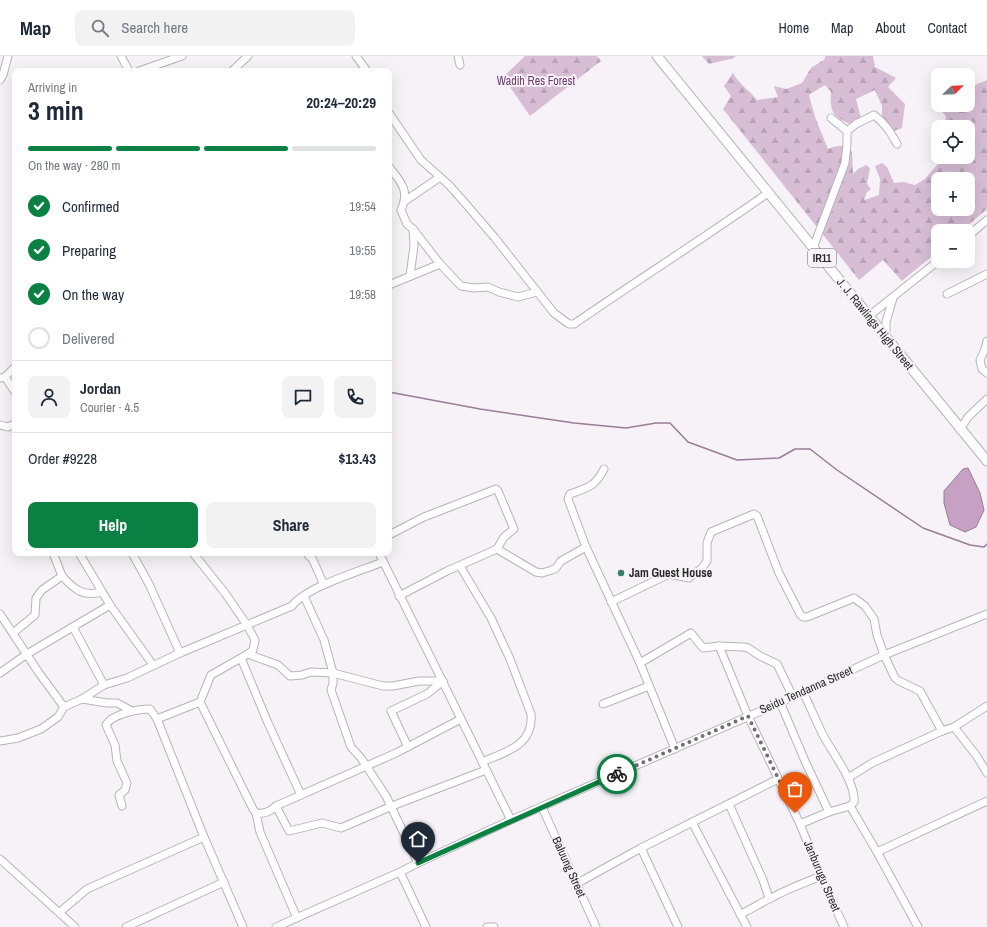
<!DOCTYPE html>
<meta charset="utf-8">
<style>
:root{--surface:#fff;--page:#f2f2f3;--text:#1f2937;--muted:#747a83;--line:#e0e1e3;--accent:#0b8043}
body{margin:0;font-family:"Archivo Narrow",sans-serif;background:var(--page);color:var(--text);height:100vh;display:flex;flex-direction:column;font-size:15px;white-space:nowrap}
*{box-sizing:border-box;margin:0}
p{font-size:13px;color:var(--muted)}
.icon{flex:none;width:22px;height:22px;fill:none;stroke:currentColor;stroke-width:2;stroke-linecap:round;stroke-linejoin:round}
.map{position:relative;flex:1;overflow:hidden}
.sheet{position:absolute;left:12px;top:12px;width:380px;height:488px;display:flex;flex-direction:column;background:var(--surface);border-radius:8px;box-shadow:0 4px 16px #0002}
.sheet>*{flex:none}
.needle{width:26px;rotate:67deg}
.controls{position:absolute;left:931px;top:12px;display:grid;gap:8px}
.controls a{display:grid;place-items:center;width:44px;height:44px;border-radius:8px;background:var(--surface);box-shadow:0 4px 16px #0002;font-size:20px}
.pin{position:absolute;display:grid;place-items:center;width:34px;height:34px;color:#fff;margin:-41px -17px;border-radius:50% 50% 50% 0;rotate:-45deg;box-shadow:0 0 4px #0007}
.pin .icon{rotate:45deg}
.courier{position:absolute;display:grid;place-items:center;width:40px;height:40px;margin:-20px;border:3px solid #0b8043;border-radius:50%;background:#fff;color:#222;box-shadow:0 1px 5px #0007}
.headline em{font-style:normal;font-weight:800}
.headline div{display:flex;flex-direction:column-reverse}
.headline{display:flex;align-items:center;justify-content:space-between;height:68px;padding:0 16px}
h1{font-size:26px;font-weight:800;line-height:30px}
.bar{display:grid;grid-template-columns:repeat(4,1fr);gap:6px 4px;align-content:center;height:48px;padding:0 16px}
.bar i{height:5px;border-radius:3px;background:var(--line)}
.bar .selected{background:var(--accent)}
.bar p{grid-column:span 4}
.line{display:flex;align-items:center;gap:10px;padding:0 16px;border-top:1px solid var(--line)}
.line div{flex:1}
.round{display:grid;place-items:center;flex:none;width:42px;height:42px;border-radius:8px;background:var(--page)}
ol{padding:0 16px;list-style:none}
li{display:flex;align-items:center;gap:12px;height:44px}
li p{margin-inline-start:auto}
li .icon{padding:4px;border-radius:50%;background:var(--accent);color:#fff;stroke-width:4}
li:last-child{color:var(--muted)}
li i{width:22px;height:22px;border:2px solid var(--line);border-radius:50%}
.action{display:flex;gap:8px;margin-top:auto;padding:8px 16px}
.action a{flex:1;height:46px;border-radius:8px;background:var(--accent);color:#fff;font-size:16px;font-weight:800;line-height:46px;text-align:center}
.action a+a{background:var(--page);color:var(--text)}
header{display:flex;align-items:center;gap:24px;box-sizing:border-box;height:56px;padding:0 20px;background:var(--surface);border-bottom:1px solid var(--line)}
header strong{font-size:19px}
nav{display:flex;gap:22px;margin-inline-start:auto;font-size:14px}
.search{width:280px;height:36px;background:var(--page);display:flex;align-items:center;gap:10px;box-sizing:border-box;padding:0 14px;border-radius:8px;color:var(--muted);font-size:15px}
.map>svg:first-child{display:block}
.forest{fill:url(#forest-firs);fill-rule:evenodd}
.water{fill:#c7a1c4;stroke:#987d96}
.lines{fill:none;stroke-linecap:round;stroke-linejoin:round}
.stream{stroke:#987d96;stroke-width:1.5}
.minor-casing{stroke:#b7b3b7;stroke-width:9}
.major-casing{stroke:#b7b3b7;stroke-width:11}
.minor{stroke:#fff;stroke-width:7}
.major{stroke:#fff;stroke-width:9}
.done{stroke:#726f72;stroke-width:4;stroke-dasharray:0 7.2}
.route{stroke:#0b8043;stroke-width:5}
.poi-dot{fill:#3a7d70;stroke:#f7f2f7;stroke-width:1.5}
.labels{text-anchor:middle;stroke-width:4;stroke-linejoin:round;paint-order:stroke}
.shield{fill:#f7f2f7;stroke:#686568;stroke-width:1}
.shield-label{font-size:11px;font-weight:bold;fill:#2b292b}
.park-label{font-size:12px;fill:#71406e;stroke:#f7f2f7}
.street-label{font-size:12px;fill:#2b292b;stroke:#f7f2f7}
.poi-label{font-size:12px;font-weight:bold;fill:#2b292b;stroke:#f7f2f7;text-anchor:start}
</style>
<header>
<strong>Map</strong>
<div class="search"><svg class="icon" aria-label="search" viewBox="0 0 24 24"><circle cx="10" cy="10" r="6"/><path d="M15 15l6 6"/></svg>Search here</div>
<nav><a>Home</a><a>Map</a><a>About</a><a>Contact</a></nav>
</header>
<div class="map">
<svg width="987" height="871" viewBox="0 0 987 871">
<defs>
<pattern id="forest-firs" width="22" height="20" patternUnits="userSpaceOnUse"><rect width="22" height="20" fill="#d7bed5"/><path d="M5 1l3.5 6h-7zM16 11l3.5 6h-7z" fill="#b9a3b7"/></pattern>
</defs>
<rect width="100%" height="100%" fill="#f7f2f7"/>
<g class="forest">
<polygon points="525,0 597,0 601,5 530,60 503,21"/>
<polygon points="702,0 736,0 734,2 709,8"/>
<path d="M825,0H873L875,11L896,22L888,31L905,48L902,72L894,75L882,61V50L875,34L856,43L861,62L850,68C832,60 830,56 831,36L825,29L809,39L815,61L828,93C839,89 844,88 852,96L853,118L858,113L866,109L870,112L867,128L871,133L867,136L864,144L879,139L880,123L875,110L882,107L887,111L894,127L903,126L915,129L925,123L944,101H968V71H944L946,60L939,52V49H968V32L987,24V153L961,175H938V195L902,225L883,204L859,224L723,53L731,40L724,30L733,17C739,28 749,34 757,44L778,41L774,30L786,33L802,27L811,12L825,3ZM938,123H968V153H938Z"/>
</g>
<polygon class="water" points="968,412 980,437 984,454 976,471 965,476 950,469 944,447 944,435 963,413"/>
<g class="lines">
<polyline class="stream" points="389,336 480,353 574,367 626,372 656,367 670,367 688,386 737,404 779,402 795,393 810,393 837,414 923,472 970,489 984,491 987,488"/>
<defs>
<g id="minor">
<polyline points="121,0 129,15"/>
<polyline points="356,0 367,15"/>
<polyline points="458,0 460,9"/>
<polyline points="139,15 182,0"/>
<polyline points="232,15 248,0"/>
<polyline points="0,24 3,19 8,0"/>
<path d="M389,57L421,104L449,129L465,147L495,182L554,257L569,268H574C638,224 704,182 768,137"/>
<polyline points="831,62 847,75"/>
<path d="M389,111C401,126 410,134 401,154L407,168L413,173L440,208L461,230L474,232L488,231L499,236L518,241L537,236"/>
<polyline points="405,145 440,121"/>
<polyline points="968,180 987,164"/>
<path d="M813,192L845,107L847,88V75L856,68L874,59C885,67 891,77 897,88"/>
<polyline points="410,220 414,190 413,173"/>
<polyline points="389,229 440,208"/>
<polyline points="947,238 987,218"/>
<polyline points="869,260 938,205"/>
<polyline points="886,281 886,266 893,242"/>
<polyline points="987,285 985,293 980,304 982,313 987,317"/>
<polyline points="5,321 15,336"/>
<polyline points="0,322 5,321 15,311"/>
<polyline points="0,369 8,371 15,368"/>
<polyline points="960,374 968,361 987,343"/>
<path d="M604,413C595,431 587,432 570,438L568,443L586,491L640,607L675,693"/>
<polyline points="389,479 424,461 496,433 498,435 514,473 504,481 497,493"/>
<polyline points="53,497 62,520"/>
<polyline points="79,497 110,549 153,609"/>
<polyline points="132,497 149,528 180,597"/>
<polyline points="193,497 225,537 247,569 255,584 253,594 248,598 278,609 290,620 302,619 311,616 333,617 383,630 393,630 419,625 443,625"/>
<polyline points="307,497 309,500 312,502 324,529"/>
<polyline points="379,497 511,764"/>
<path d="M460,510L491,562L510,603L531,658C534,690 505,696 482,706"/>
<polyline points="304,540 324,584 333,617 333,627 331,634 351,691 361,702 386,740 418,807"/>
<polyline points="399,540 447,515 497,493 536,516 542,517 552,514 556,512 561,505 586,491"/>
<polyline points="611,546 669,518 689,522 702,512 707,505 707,487 711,476 754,458 757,460 779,517 800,558 803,561 807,561 854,542 865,550 874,563 877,579 884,599 895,622 899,625 920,635 942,675 954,671 987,650"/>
<polyline points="0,558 39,617 64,651"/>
<polyline points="73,571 104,629"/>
<path d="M13,577L35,559L36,542L42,534L62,520C74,533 82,541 102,536"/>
<polyline points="719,590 748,660 800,768 821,820 844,871"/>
<polyline points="248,598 241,602 268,667 301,739"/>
<polyline points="640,607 691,577 703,592 719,590 743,591 748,592 760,600 777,608 793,641"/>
<polyline points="0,617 27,598 110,549"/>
<path d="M803,636C810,650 816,665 823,679C832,696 856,727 854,746L850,750"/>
<polyline points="82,643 107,647 117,647 132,655"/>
<path d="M200,646L253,753L256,757C265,758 269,756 276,750L396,697L461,663"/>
<polyline points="780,646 805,705 829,756 800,768"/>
<polyline points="603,648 649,630"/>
<polyline points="157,663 200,646 211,619 241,602"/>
<polyline points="954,671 976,699 987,717"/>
<path d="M0,685L18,682L41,673L58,661L64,651L82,643L104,629L127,622L180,597L292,550C306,531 360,515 383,506"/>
<polyline points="408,691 391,655 427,638 443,625"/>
<polyline points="848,722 872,707 942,675"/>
<polyline points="729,748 763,824 769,842"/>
<path d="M122,750L119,739L125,734L127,727L117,705L115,689L106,669C112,658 138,653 150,653L157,663L204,781L243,871"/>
<polyline points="276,750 289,775 322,767 341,772 392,750 486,714"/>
<polyline points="542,751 596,871"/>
<polyline points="829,756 850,750 877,796 987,745"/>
<polyline points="256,757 260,776 297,862"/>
<polyline points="692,766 747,871"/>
<polyline points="641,792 678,871"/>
<polyline points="877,796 918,871"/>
<polyline points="0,803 75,871"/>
<polyline points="400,816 426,871"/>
<polyline points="576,828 641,792 778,723"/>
<polyline points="60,856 87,833 204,781"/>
<path d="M740,858C751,854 760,847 771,842C787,833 804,827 821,820"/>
<polyline points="126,871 224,826"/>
<polyline points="276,871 400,816 418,807 511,764 793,641 884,599 987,558"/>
<polyline points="487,871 494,871"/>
</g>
<polyline id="major" points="657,0 987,405"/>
</defs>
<use href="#minor" class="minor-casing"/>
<use href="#major" class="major-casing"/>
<use href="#minor" class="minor"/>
<use href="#major" class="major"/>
</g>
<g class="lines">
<polyline class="done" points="617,718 748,660 795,757"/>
<polyline class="route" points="418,807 617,718"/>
</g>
<circle class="poi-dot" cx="621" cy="517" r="4"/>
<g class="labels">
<rect class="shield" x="808" y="193" width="28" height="18" rx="3"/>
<g class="shield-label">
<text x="822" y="206">IR11</text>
</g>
<g class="park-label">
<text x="536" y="29">Wadih Res Forest</text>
</g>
<g class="street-label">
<text transform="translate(875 268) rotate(51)" y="4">J. J. Rawlings High Street</text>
<text transform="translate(806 634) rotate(-24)" y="4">Seidu Tendanna Street</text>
<text transform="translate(569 811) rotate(66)" y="4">Baluung Street</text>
<text transform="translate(822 820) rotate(67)" y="4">Janburugu Street</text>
</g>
<g class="poi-label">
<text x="629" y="521">Jam Guest House</text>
</g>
</g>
</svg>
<div class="controls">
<a><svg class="needle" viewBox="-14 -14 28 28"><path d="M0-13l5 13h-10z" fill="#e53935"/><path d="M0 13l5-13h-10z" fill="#747a83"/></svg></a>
<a><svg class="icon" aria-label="locate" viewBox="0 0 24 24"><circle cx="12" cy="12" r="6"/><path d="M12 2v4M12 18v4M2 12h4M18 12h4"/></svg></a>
<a>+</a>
<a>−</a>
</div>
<div class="pin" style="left:795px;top:757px;background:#ea580c"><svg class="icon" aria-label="bag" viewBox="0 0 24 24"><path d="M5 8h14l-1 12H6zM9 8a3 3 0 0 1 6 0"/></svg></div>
<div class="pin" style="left:418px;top:807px;background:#1f2937"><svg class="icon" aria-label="home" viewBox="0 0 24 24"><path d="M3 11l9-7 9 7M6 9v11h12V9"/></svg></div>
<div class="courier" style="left:617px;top:718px"><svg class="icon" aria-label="bike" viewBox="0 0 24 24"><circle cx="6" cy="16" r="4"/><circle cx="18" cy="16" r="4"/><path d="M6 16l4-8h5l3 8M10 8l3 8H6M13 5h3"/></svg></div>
<section class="sheet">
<div class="headline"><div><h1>3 min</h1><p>Arriving in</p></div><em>20:24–20:29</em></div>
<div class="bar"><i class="selected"></i><i class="selected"></i><i class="selected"></i><i></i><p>On the way · 280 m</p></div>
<ol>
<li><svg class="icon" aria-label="check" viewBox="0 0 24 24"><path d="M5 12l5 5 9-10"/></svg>Confirmed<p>19:54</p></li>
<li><svg class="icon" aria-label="check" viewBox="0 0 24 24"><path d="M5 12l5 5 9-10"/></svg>Preparing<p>19:55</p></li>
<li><svg class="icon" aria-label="check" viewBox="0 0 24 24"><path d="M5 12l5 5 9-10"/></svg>On the way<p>19:58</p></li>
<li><i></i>Delivered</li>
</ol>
<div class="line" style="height:72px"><a class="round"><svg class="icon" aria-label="person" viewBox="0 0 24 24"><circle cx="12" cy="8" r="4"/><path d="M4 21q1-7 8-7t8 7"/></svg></a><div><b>Jordan</b><p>Courier · 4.5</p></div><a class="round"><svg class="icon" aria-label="chat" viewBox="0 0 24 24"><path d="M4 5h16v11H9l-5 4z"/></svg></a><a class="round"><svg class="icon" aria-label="phone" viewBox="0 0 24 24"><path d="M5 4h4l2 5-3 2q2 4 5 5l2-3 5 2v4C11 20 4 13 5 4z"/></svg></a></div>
<div class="line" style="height:52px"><div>Order #9228</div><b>$13.43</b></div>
<div class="action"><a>Help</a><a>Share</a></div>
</section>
</div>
